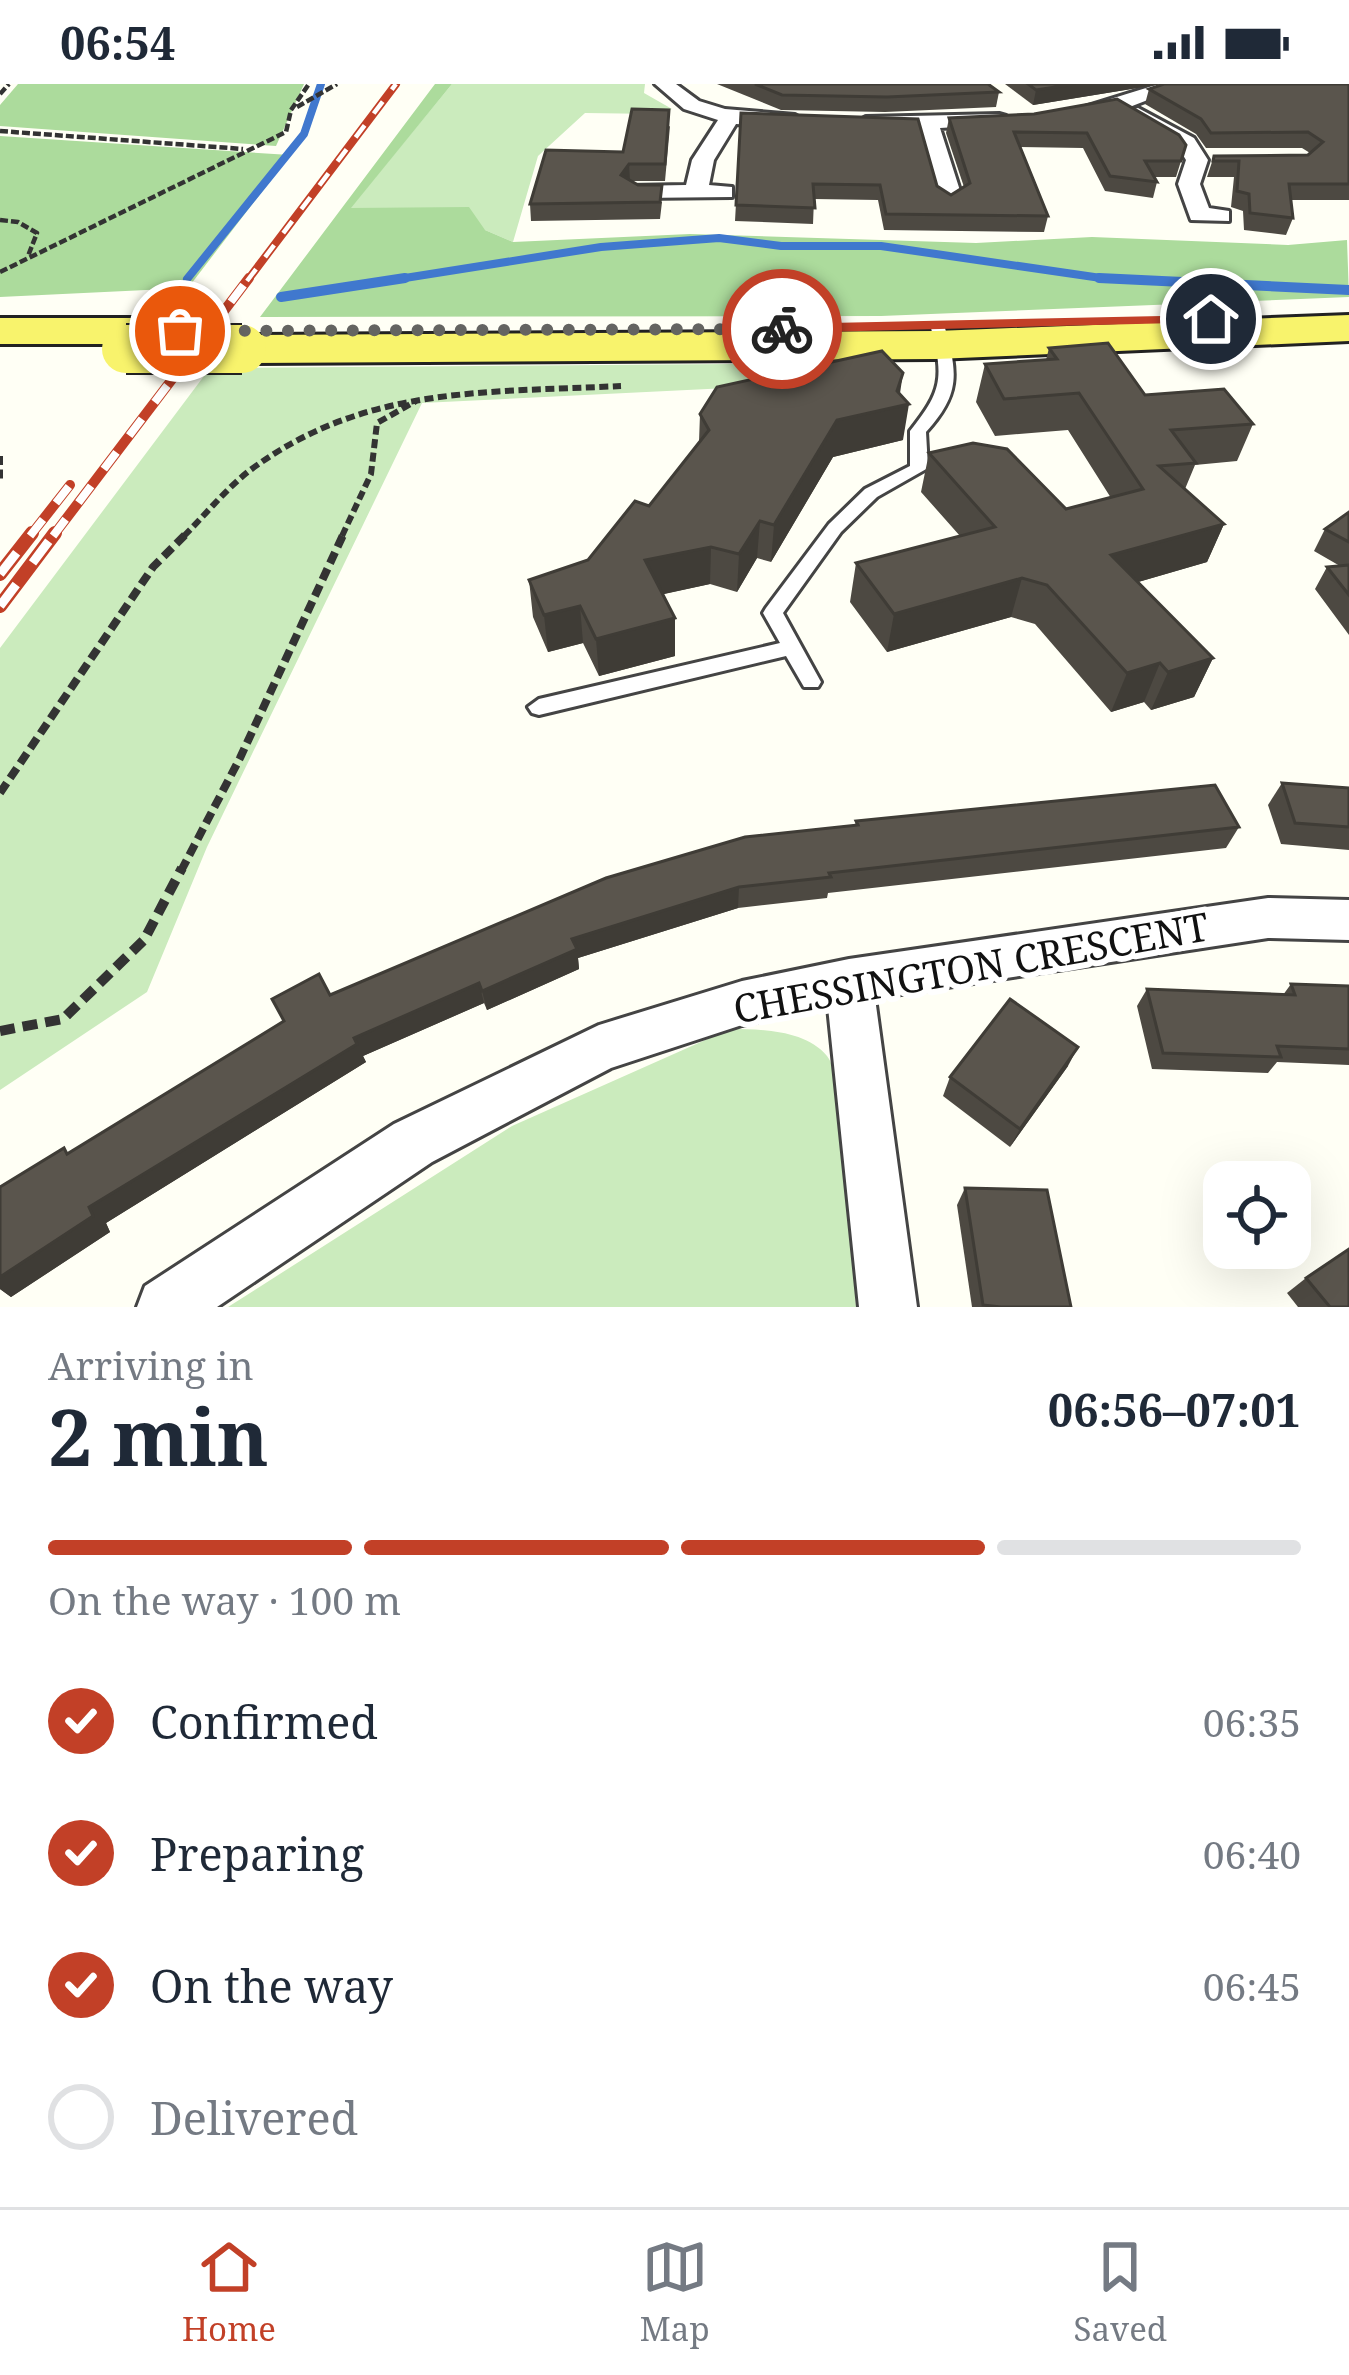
<!DOCTYPE html>
<meta charset="utf-8">
<style>
:root{--surface:#fff;--page:#f2f2f3;--text:#1f2937;--muted:#747a83;--line:#e0e1e3;--accent:#c24027}
body{margin:0;font-family:"Noto Serif",serif;background:var(--page);color:var(--text);height:100vh;display:flex;flex-direction:column;font-size:45px;white-space:nowrap}
*{box-sizing:border-box;margin:0}
p{font-size:39px;color:var(--muted)}
.icon{flex:none;width:66px;height:66px;fill:none;stroke:currentColor;stroke-width:2;stroke-linecap:round;stroke-linejoin:round}
.map{position:relative;height:1223px;overflow:hidden}
.side{display:flex;flex-direction:column;background:var(--surface);flex:1}
.side>*{flex:none}
.fabs{position:absolute;left:1203px;top:1077px;display:grid;gap:24px}
.fabs a{display:grid;place-items:center;width:108px;height:108px;border-radius:24px;background:var(--surface);box-shadow:0 12px 48px #0002;font-size:60px}
.pin{position:absolute;display:grid;place-items:center;width:102px;height:102px;color:#fff;margin:-51px;border:6px solid #fff;border-radius:50%;box-shadow:0 3px 12px #0007}
.courier{position:absolute;display:grid;place-items:center;width:120px;height:120px;margin:-60px;border:9px solid #c24027;border-radius:50%;background:#fff;color:#222;box-shadow:0 3px 15px #0007}
.overview em{font-style:normal;font-weight:700}
.overview div{display:flex;flex-direction:column-reverse}
.overview{display:flex;align-items:center;justify-content:space-between;height:204px;padding:0 48px}
h1{font-size:78px;font-weight:700;line-height:90px}
.bar{display:grid;grid-template-columns:repeat(4,1fr);gap:18px 12px;align-content:center;height:144px;padding:0 48px}
.bar i{height:15px;border-radius:9px;background:var(--line)}
.bar .active{background:var(--accent)}
.bar p{grid-column:span 4}
ol{padding:0 48px;list-style:none}
li{display:flex;align-items:center;gap:36px;height:132px}
li p{margin-inline-start:auto}
li .icon{padding:12px;border-radius:50%;background:var(--accent);color:#fff;stroke-width:4}
li:last-child{color:var(--muted)}
li i{width:66px;height:66px;border:6px solid var(--line);border-radius:50%}
.status{display:flex;justify-content:space-between;align-items:center;height:84px;padding:0 60px;background:var(--surface);direction:ltr}
.status svg{height:33px;fill:currentColor}
.tab-bar{display:flex;justify-content:space-around;align-items:center;height:168px;border-top:3px solid var(--line);background:var(--surface);font-size:33px;color:var(--muted)}
.tab-bar a{display:grid;justify-items:center;gap:6px}
.tab-bar .active{color:var(--accent)}
.map>svg:first-child{display:block}
.green{fill:#cbebbd}
.forest{fill:#acdb9c}
.lines{fill:none;stroke-linecap:round;stroke-linejoin:round}
.stream-far1{stroke:#4078ce;stroke-width:8}
.stream{stroke:#4078ce;stroke-width:10}
.lane-casing{stroke:#444;stroke-width:6}
.street-casing{stroke:#444;stroke-width:6}
.primary-casing{stroke:#222;stroke-width:6}
.path-far3{stroke:#333;stroke-width:4.5;stroke-dasharray:8 3;stroke-linecap:butt}
.path-far2{stroke:#333;stroke-width:6;stroke-dasharray:9 4.5;stroke-linecap:butt}
.path-far1{stroke:#333;stroke-width:8;stroke-dasharray:12 6;stroke-linecap:butt}
.path{stroke:#333;stroke-width:10;stroke-dasharray:15 8;stroke-linecap:butt}
.lane{fill:#fff;fill-rule:evenodd}
.street{fill:#fff;fill-rule:evenodd}
.primary{fill:#f8f36c;fill-rule:evenodd}
.rail-far2-casing{stroke:#c24027;stroke-width:8}
.rail-far1-casing{stroke:#c24027;stroke-width:10}
.rail-casing{stroke:#c24027;stroke-width:14}
.rail-far2{stroke:#fff;stroke-width:4.5;stroke-dasharray:15;stroke-linecap:butt}
.rail-far1{stroke:#fff;stroke-width:8;stroke-dasharray:21;stroke-linecap:butt}
.rail{stroke:#fff;stroke-width:9;stroke-dasharray:27;stroke-linecap:butt}
.primary-bridge-casing{stroke:#222;stroke-width:52;stroke-linecap:butt}
.primary-bridge{stroke:#f8f36c;stroke-width:48}
.wall{fill:#4d4942}
.shaded-wall{fill:#3f3c36}
.building{fill:#5a554d;stroke:#3f3c36;stroke-width:3}
.route{fill:#c24027}
.done{stroke:#646461;stroke-width:12;stroke-dasharray:0 21.6}
.labels{text-anchor:middle;stroke-width:12;stroke-linejoin:round;paint-order:stroke}
.near-street-label{font-size:39px;fill:#111;stroke:#fff}
</style>
<div class="status"><b>06:54</b><svg viewBox="0 0 49 12"><path d="M0 12V9h3v3zM5 12V6h3v6zM10 12V3h3v9zM15 12V0h3v12zM26 1h20v11H26zM47 4h2v5h-2z"/></svg></div>
<div class="map">
<svg width="1349" height="1223" viewBox="0 0 1349 1223">
<rect width="100%" height="100%" fill="#fffff5"/>
<g class="green">
<polygon points="452,0 645,0 644,9 672,25 656,30 585,29 538,72 513,158 485,146 350,124"/>
<polygon points="879,279 894,296 422,319 207,763 147,908 0,1006 0,564 210,284"/>
<path d="M730,945C760,945 806,946 827,972C849,999 852,1179 856,1223H228L512,1042Z"/>
</g>
<g class="forest">
<polygon points="18,0 304,0 276,62 0,42 0,21"/>
<polygon points="435,0 452,0 351,124 469,123 485,146 513,158 690,150 976,159 1092,153 1288,161 1347,156 1349,213 881,232 260,233"/>
<polygon points="0,52 290,71 188,204 0,213"/>
</g>
<g class="lines">
<g class="stream-far1">
<polyline points="187,195 304,50 321,0"/>
<polyline points="386,197 601,163 719,154 781,162 881,162 1101,194 1156,197"/>
</g>
<g class="stream">
<polyline points="1099,194 1349,206"/>
<polyline points="281,213 405,194"/>
</g>
<defs>
<path id="lane" d="M938,240L945,244C958,290 960,311 926,348L928,384L877,413L841,448L783,529L821,598L818,603H804L786,572L539,631L532,629L528,623L539,615L780,559L763,529L766,524L829,440L865,405L910,382V347C942,307 944,294 931,244Z"/>
<g id="street">
<polygon points="655,0 676,0 699,17 725,25 795,31 805,37 795,43 736,40 714,76 709,101 732,103 732,113 638,114 626,107 630,102 686,101 692,76 718,36 684,25"/>
<polygon points="1159,0 1189,0 1127,24 1075,35 1065,29"/>
<polygon points="1138,24 1194,54 1208,76 1200,100 1209,124 1229,127 1229,137 1191,136 1178,100 1186,76 1178,63 1131,34 1131,26"/>
<polygon points="999,30 1006,32 1006,40 940,44 963,116 951,123 939,116 919,44 866,45 855,39 866,33"/>
<polygon points="1268,814 1349,816 1349,856 1268,854 875,914 917,1223 859,1223 828,923 742,941 611,984 432,1078 217,1223 137,1223 145,1202 394,1040 599,941 742,897 849,875"/>
</g>
<g id="primary">
<polygon points="1349,231 1349,257 936,275 242,279 226,275 219,265 226,255 242,251 936,247"/>
<polygon points="0,234 142,234 158,238 164,247 158,256 142,260 0,260"/>
</g>
</defs>
<use href="#lane" class="lane-casing"/>
<use href="#street" class="street-casing"/>
<use href="#primary" class="primary-casing"/>
<g class="path-far3">
<polyline points="0,10 9,0"/>
<polyline points="297,23 337,0"/>
<polyline points="0,47 243,65"/>
<polyline points="0,136 18,138 37,149 28,172"/>
<polyline points="0,188 286,48 291,26 309,0"/>
</g>
<g class="path-far2">
<polyline points="0,372 0,395"/>
<path d="M184,452C205,431 226,405 249,387C364,301 485,309 621,302"/>
<polyline points="342,452 371,390 377,339 416,317"/>
</g>
<g class="path-far1">
<polyline points="0,709 153,483 187,449"/>
<polyline points="181,787 240,674 344,449"/>
</g>
<polyline class="path" points="0,947 63,935 144,856 182,784"/>
<use href="#lane" class="lane"/>
<use href="#street" class="street"/>
<use href="#primary" class="primary"/>
<defs>
<polyline id="rail-far2" points="247,197 396,0"/>
<g id="rail-far1">
<polyline points="30,452 70,401"/>
<polyline points="53,452 249,194"/>
</g>
<g id="rail">
<polyline points="0,490 32,449"/>
<polyline points="0,522 55,449"/>
</g>
</defs>
<use href="#rail-far2" class="rail-far2-casing"/>
<use href="#rail-far1" class="rail-far1-casing"/>
<use href="#rail" class="rail-casing"/>
<use href="#rail-far2" class="rail-far2"/>
<use href="#rail-far1" class="rail-far1"/>
<use href="#rail" class="rail"/>
<defs>
<polyline id="primary-bridge" points="126,265 242,265"/>
</defs>
<use href="#primary-bridge" class="primary-bridge-casing"/>
<use href="#primary-bridge" class="primary-bridge"/>
</g>
<g class="wall">
<polygon points="717,0 988,0 999,8 996,23 885,28 781,26"/>
<polygon points="1005,0 1162,0 1033,21"/>
<polygon points="1349,0 1349,116 1291,116 1293,134 1286,151 1244,146 1243,127 1231,123 1234,93 1207,93 1214,72 1308,71 1310,69 1302,64 1206,64 1196,50 1145,20 1149,5"/>
<polygon points="741,29 937,102 951,111 964,103 946,49 949,34 1034,30 1186,61 1176,93 1154,93 1157,98 1153,114 1105,107 1083,64 1020,63 1048,132 1044,148 884,146 878,116 814,115 813,140 735,137"/>
<polygon points="670,42 665,97 632,97 662,118 660,135 531,137 530,120"/>
<polygon points="1049,264 1145,311 1253,340 1237,377 1195,381 1185,405 1224,440 1207,478 1138,498 1213,574 1194,613 1151,626 1144,618 1111,628 1035,540 1011,533 887,568 850,518 856,479 960,452 921,408 929,369 1066,425 1111,414 1068,346 995,352 976,318 985,280 1046,276"/>
<polygon points="900,310 903,356 833,373 771,478 757,474 737,508 710,500 663,510 675,572 599,592 583,559 548,568 533,533 529,496 588,476 649,422 699,358 700,330"/>
<polygon points="1349,428 1349,551 1315,505 1327,483 1340,482 1314,467 1325,445"/>
<polygon points="1282,699 1349,704 1349,766 1281,760 1268,721"/>
<polygon points="856,737 1239,743 1226,764 828,809 827,814 738,824 578,874 579,885 487,926 484,919 363,972 366,978 106,1139 110,1148 11,1213 0,1205 0,1103 69,1069 330,911 855,742"/>
<polygon points="1291,900 1349,902 1349,981 1277,978 1268,989 1152,985 1137,922 1147,905 1283,911"/>
<polygon points="1068,982 1010,1063 943,1012 950,993"/>
<polygon points="965,1104 1071,1223 972,1223 957,1121"/>
<polygon points="1306,1194 1349,1223 1298,1223 1287,1209"/>
</g>
<g class="shaded-wall">
<polygon points="1075,0 1162,0 1033,21 1036,6"/>
<polygon points="629,80 630,98 621,91"/>
<polygon points="903,289 898,323 909,320 903,356 833,373 771,478 774,441 837,336 897,307"/>
<polygon points="760,437 757,474 737,508 739,470"/>
<polygon points="1224,440 1207,478 1097,510 1111,471"/>
<polygon points="711,463 710,500 646,514 645,476"/>
<polygon points="1022,494 1011,533 887,568 894,530"/>
<polygon points="580,522 583,559 548,568 544,531"/>
<polygon points="675,534 675,572 599,592 596,555"/>
<polygon points="1213,574 1194,613 1151,626 1168,588"/>
<polygon points="1160,579 1144,618 1111,628 1127,589"/>
<polygon points="739,803 738,824 578,874 579,885 487,926 482,907 572,855"/>
<polygon points="479,899 484,919 363,972 366,978 106,1139 110,1148 11,1213 0,1205 0,1193 89,1123 354,954"/>
<polygon points="1078,963 1068,982 1010,1063 1020,1045"/>
</g>
<g class="building">
<polygon points="755,0 988,0 999,8 887,13 782,11"/>
<polygon points="1028,0 1075,0 1036,6"/>
<polygon points="1164,0 1349,0 1349,100 1289,100 1293,134 1250,129 1249,110 1237,107 1239,77 1213,77 1214,72 1308,71 1323,58 1308,48 1211,49 1201,35 1149,5"/>
<polygon points="1117,15 1179,51 1186,61 1181,77 1145,77 1157,98 1110,92 1087,49 1014,48 1048,132 886,130 880,101 813,100 815,124 736,121 741,29 918,35 937,102 951,111 970,99 949,34 1034,30"/>
<polygon points="632,25 669,26 665,80 629,80 621,91 638,101 662,101 660,118 530,120 546,66 623,68"/>
<polygon points="1108,259 1145,311 1224,305 1253,340 1171,346 1196,379 1159,382 1224,440 1111,471 1213,574 1168,588 1160,579 1127,589 1047,501 1022,494 894,530 856,479 995,443 929,369 973,359 1007,365 1066,425 1143,405 1079,309 1004,315 985,280 1057,275 1049,264"/>
<polygon points="882,267 903,289 897,307 909,320 837,336 774,441 760,437 739,470 711,463 645,476 675,534 596,555 580,522 544,531 529,496 588,476 635,417 649,422 709,346 700,330 717,303"/>
<polygon points="1349,428 1349,458 1325,445"/>
<polygon points="1349,481 1349,511 1327,483"/>
<polygon points="1282,699 1349,704 1349,743 1295,739"/>
<polygon points="1215,701 1239,743 829,789 831,793 739,803 572,855 577,865 482,907 479,899 354,954 357,960 89,1123 93,1132 0,1193 0,1103 64,1064 67,1070 284,937 272,915 319,890 330,911 606,794 745,753 858,741 856,737"/>
<polygon points="1291,900 1349,902 1349,965 1277,962 1281,973 1163,969 1147,905 1295,911"/>
<polygon points="1010,915 1078,963 1020,1045 950,993"/>
<polygon points="965,1104 1047,1106 1071,1223 1001,1223 983,1221"/>
<polygon points="1349,1165 1349,1223 1330,1223 1306,1194"/>
</g>
<polygon class="route" points="1211,231 1216,238 782,249 775,245 782,240"/>
<g class="lines">
<polyline class="done" points="180,247 782,245"/>
</g>
<g class="labels">
<g class="near-street-label">
<text transform="translate(971 884) rotate(-10)" y="14">CHESSINGTON CRESCENT</text>
</g>
</g>
</svg>
<div class="fabs">
<a><svg class="icon" aria-label="locate" viewBox="0 0 24 24"><circle cx="12" cy="12" r="6"/><path d="M12 2v4M12 18v4M2 12h4M18 12h4"/></svg></a>
</div>
<div class="pin" style="left:180px;top:247px;background:#ea580c"><svg class="icon" aria-label="bag" viewBox="0 0 24 24"><path d="M5 8h14l-1 12H6zM9 8a3 3 0 0 1 6 0"/></svg></div>
<div class="pin" style="left:1211px;top:235px;background:#1f2937"><svg class="icon" aria-label="home" viewBox="0 0 24 24"><path d="M3 11l9-7 9 7M6 9v11h12V9"/></svg></div>
<div class="courier" style="left:782px;top:245px"><svg class="icon" aria-label="bike" viewBox="0 0 24 24"><circle cx="6" cy="16" r="4"/><circle cx="18" cy="16" r="4"/><path d="M6 16l4-8h5l3 8M10 8l3 8H6M13 5h3"/></svg></div>
</div>
<section class="side">
<div class="overview"><div><h1>2 min</h1><p>Arriving in</p></div><em>06:56–07:01</em></div>
<div class="bar"><i class="active"></i><i class="active"></i><i class="active"></i><i></i><p>On the way · 100 m</p></div>
<ol>
<li><svg class="icon" aria-label="check" viewBox="0 0 24 24"><path d="M5 12l5 5 9-10"/></svg>Confirmed<p>06:35</p></li>
<li><svg class="icon" aria-label="check" viewBox="0 0 24 24"><path d="M5 12l5 5 9-10"/></svg>Preparing<p>06:40</p></li>
<li><svg class="icon" aria-label="check" viewBox="0 0 24 24"><path d="M5 12l5 5 9-10"/></svg>On the way<p>06:45</p></li>
<li><i></i>Delivered</li>
</ol>
</section>
<nav class="tab-bar">
<a class="active"><svg class="icon" aria-label="home" viewBox="0 0 24 24"><path d="M3 11l9-7 9 7M6 9v11h12V9"/></svg>Home</a>
<a><svg class="icon" aria-label="map" viewBox="0 0 24 24"><path d="M3 6l6-2 6 2 6-2v14l-6 2-6-2-6 2zM9 4v14M15 6v14"/></svg>Map</a>
<a><svg class="icon" aria-label="saved" viewBox="0 0 24 24"><path d="M7 4h10v16l-5-4-5 4z"/></svg>Saved</a>
</nav>
